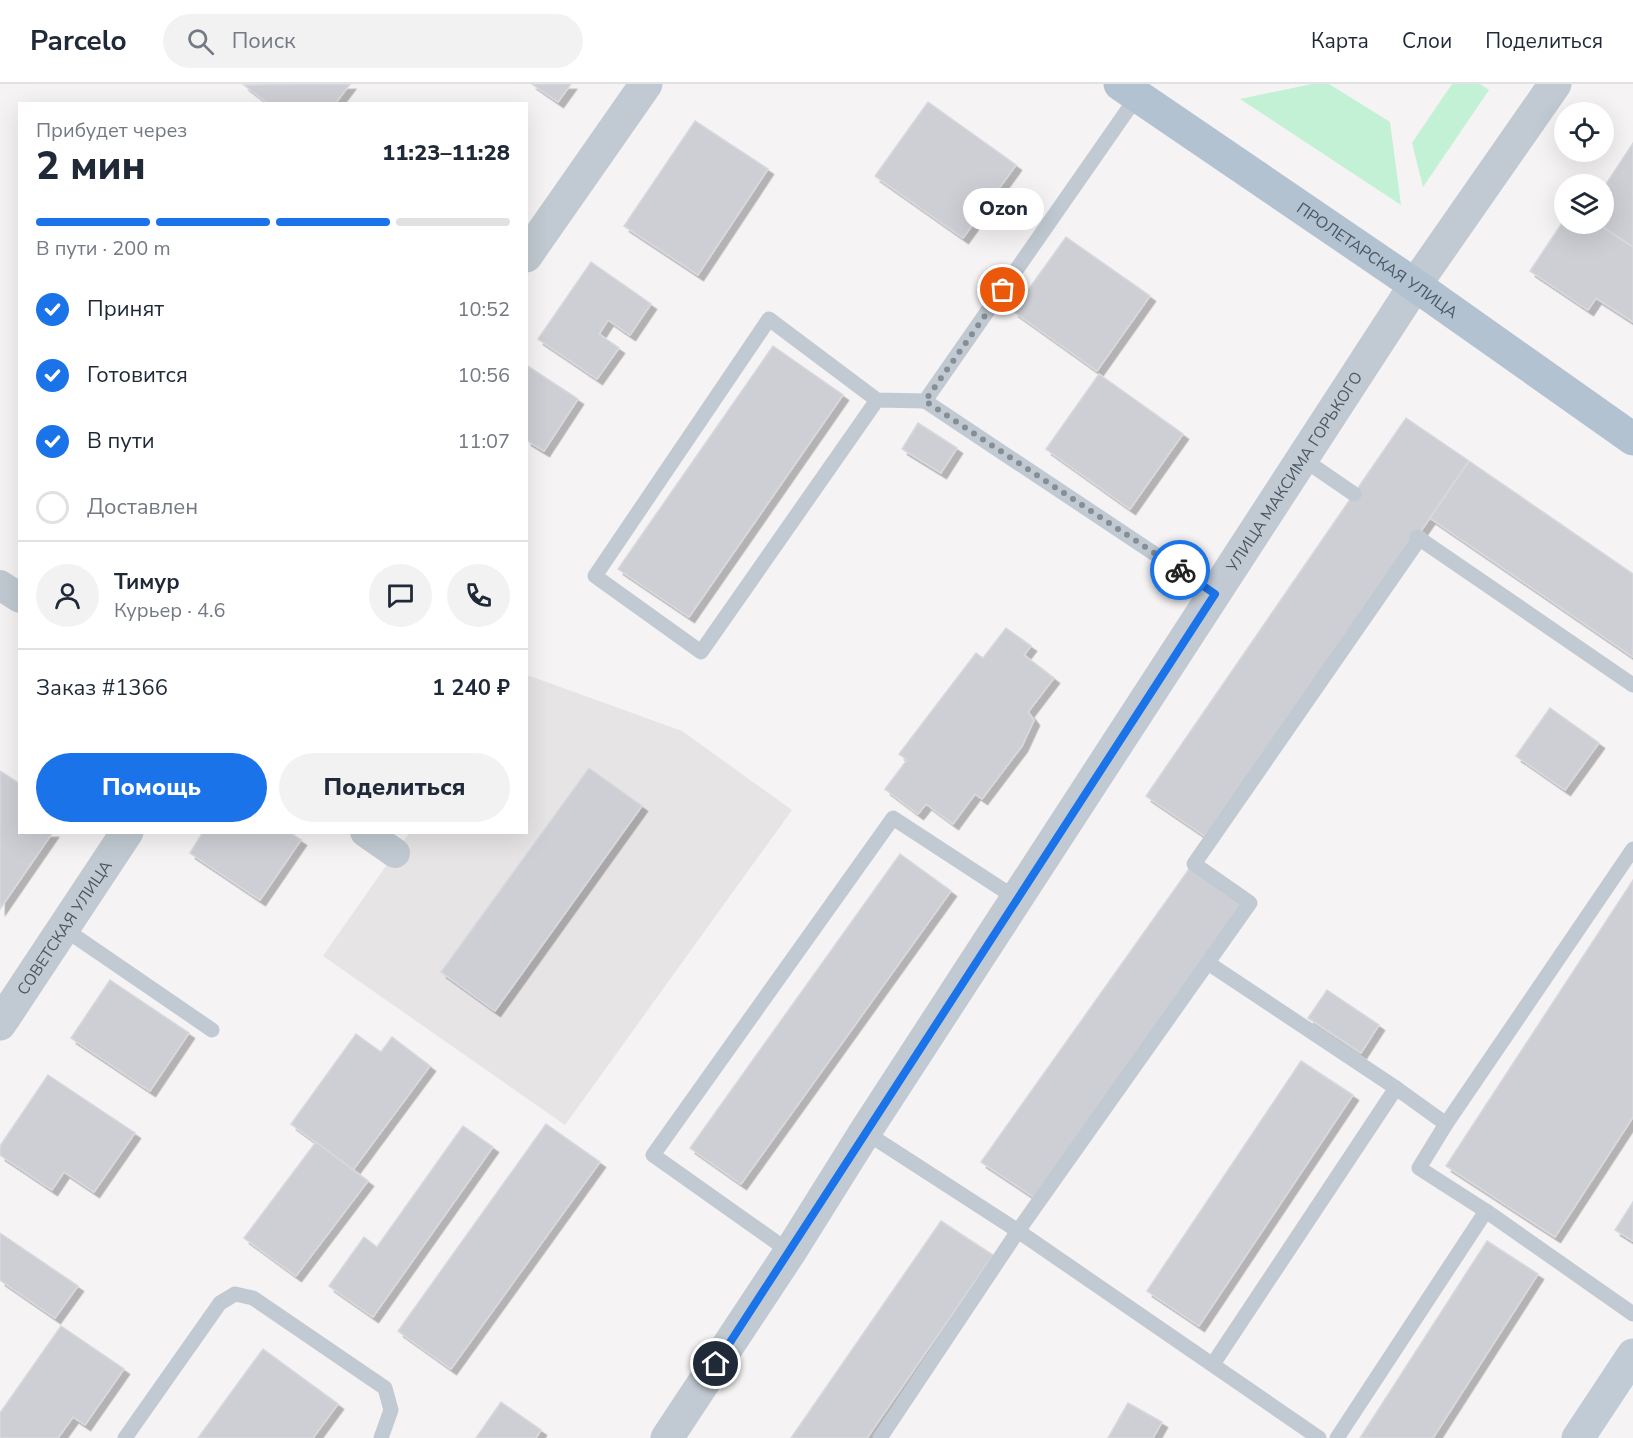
<!DOCTYPE html>
<html lang="ru">
<meta charset="utf-8">
<style>
:root{--surface:#fff;--page:#f2f2f3;--text:#1f2937;--muted:#747a83;--line:#e0e1e3;--accent:#1a73e8}
body{margin:0;font-family:"Nunito Sans",sans-serif;background:var(--page);color:var(--text);height:100vh;display:flex;flex-direction:column;font-size:22px;white-space:nowrap}
*{box-sizing:border-box;margin:0}
p{font-size:20px;color:var(--muted)}
.icon{flex:none;width:33px;height:33px;fill:none;stroke:currentColor;stroke-width:2;stroke-linecap:round;stroke-linejoin:round}
.map{position:relative;flex:1;overflow:hidden}
.side{position:absolute;left:18px;top:18px;width:510px;height:732px;display:flex;flex-direction:column;background:var(--surface);border-radius:0px;box-shadow:0 6px 24px #0002}
.side>*{flex:none}
.buttons{position:absolute;left:1554px;top:18px;display:grid;gap:12px}
.buttons a{display:grid;place-items:center;width:60px;height:60px;border-radius:50%;background:var(--surface);box-shadow:0 6px 24px #0002;font-size:30px}
.pin{position:absolute;display:grid;place-items:center;width:51px;height:51px;color:#fff;margin:-26px;border:3px solid #fff;border-radius:50%;box-shadow:0 2px 6px #0007}
.courier{position:absolute;display:grid;place-items:center;width:60px;height:60px;margin:-30px;border:4px solid #1a73e8;border-radius:50%;background:#fff;color:#222;box-shadow:0 2px 8px #0007}
.bubble{position:absolute;height:42px;border-radius:21px;background:var(--surface);box-shadow:0 6px 24px #0002;font-size:20px;font-weight:800;line-height:42px;text-align:center}
.overview em{font-style:normal;font-weight:800}
.overview div{display:flex;flex-direction:column-reverse}
.overview{display:flex;align-items:center;justify-content:space-between;height:102px;padding:0 18px}
h1{font-size:39px;font-weight:800;line-height:45px}
.bar{display:grid;grid-template-columns:repeat(4,1fr);gap:9px 6px;align-content:center;height:72px;padding:0 18px}
.bar i{height:8px;border-radius:4px;background:var(--line)}
.bar .current{background:var(--accent)}
.bar p{grid-column:span 4}
.line{display:flex;align-items:center;gap:15px;padding:0 18px;border-top:2px solid var(--line)}
.line div{flex:1}
.round{display:grid;place-items:center;flex:none;width:63px;height:63px;border-radius:32px;background:var(--page)}
ol{padding:0 18px;list-style:none}
li{display:flex;align-items:center;gap:18px;height:66px}
li p{margin-inline-start:auto}
li .icon{padding:6px;border-radius:50%;background:var(--accent);color:#fff;stroke-width:4}
li:last-child{color:var(--muted)}
li i{width:33px;height:33px;border:3px solid var(--line);border-radius:50%}
.cta{display:flex;gap:12px;margin-top:auto;padding:12px 18px}
.cta a{flex:1;height:69px;border-radius:36px;background:var(--accent);color:#fff;font-size:24px;font-weight:800;line-height:69px;text-align:center}
.cta a+a{background:var(--page);color:var(--text)}
header{display:flex;align-items:center;gap:36px;box-sizing:border-box;height:84px;padding:0 30px;background:var(--surface);border-bottom:2px solid var(--line)}
header strong{font-size:28px}
nav{display:flex;gap:33px;margin-inline-start:auto;font-size:21px}
.search{width:420px;height:54px;background:var(--page);display:flex;align-items:center;gap:15px;box-sizing:border-box;padding:0 21px;border-radius:33px;color:var(--muted);font-size:22px}
.map>svg:first-child{display:block}
.education{fill:#e6e4e5}
.green{fill:#c3f1d5}
.building{fill:#cdcfd5;stroke:#d7d9de;stroke-width:1.5;filter:url(#shadow)}
.lines{fill:none;stroke-linecap:round;stroke-linejoin:round}
.service{stroke:#c1cad2;stroke-width:15}
.minor{stroke:#c1cad2;stroke-width:30}
.tertiary{stroke:#c1cad2;stroke-width:33}
.secondary{stroke:#c1cbd6;stroke-width:33}
.primary{stroke:#b3c2d1;stroke-width:33}
.done{stroke:#868d94;stroke-width:6;stroke-dasharray:0 10.8}
.route{stroke:#1a73e8;stroke-width:8}
.labels{text-anchor:middle;stroke-width:4.5;stroke-linejoin:round;paint-order:stroke}
.street-label{font-size:16px;fill:#4a5661;stroke:#fff}
</style>
<header>
<strong>Parcelo</strong>
<div class="search"><svg class="icon" aria-label="search" viewBox="0 0 24 24"><circle cx="10" cy="10" r="6"/><path d="M15 15l6 6"/></svg>Поиск</div>
<nav><a>Карта</a><a>Слои</a><a>Поделиться</a></nav>
</header>
<div class="map">
<svg width="1633" height="1354" viewBox="0 0 1633 1354">
<defs>
<filter id="shadow"><feDropShadow dx="5.5" dy="5.5" stdDeviation="0" flood-color="#0004"/></filter>
</defs>
<rect width="100%" height="100%" fill="#f5f3f3"/>
<polygon class="education" points="527,591 682,647 792,726 565,1041 323,872 409,749 526,748"/>
<g class="green">
<polygon points="1312,0 1329,0 1390,38 1401,121 1240,15"/>
<polygon points="1452,0 1480,0 1489,6 1423,103 1412,59"/>
</g>
<g class="building">
<polygon points="350,0 335,20 269,20 244,1"/>
<polygon points="532,0 571,0 558,18"/>
<polygon points="928,18 1016,81 963,154 875,92"/>
<polygon points="695,37 768,85 698,191 624,142"/>
<polygon points="1633,59 1633,163 1598,140 1604,140 1604,103"/>
<polygon points="1562,139 1574,147 1579,140 1598,140 1633,163 1633,238 1596,214 1588,226 1530,187"/>
<polygon points="1066,153 1150,212 1097,287 1013,227"/>
<polygon points="591,178 651,220 630,251 608,236 599,250 619,264 597,295 538,255"/>
<polygon points="773,262 843,311 689,533 618,485"/>
<polygon points="526,281 578,315 544,367 526,356"/>
<polygon points="1099,290 1183,350 1130,425 1046,365"/>
<polygon points="1406,334 1469,377 1209,755 1146,712"/>
<polygon points="918,339 957,364 941,389 902,365"/>
<polygon points="1469,377 1633,490 1633,573 1430,434"/>
<polygon points="1006,544 1031,562 1024,571 1054,594 1028,628 1034,636 1022,662 982,715 975,710 953,740 926,720 918,730 885,705 907,676 899,670 976,569 983,574"/>
<polygon points="1550,624 1599,659 1565,706 1516,672"/>
<polygon points="589,684 642,722 495,927 441,888"/>
<polygon points="0,687 20,700 20,748 53,748 0,825"/>
<polygon points="203,748 289,748 301,756 260,816 190,769"/>
<polygon points="900,770 951,807 741,1100 690,1064"/>
<polygon points="1189,785 1242,822 1035,1114 981,1078"/>
<polygon points="1633,796 1633,1033 1555,1153 1446,1082"/>
<polygon points="110,896 189,949 150,1007 71,954"/>
<polygon points="1327,906 1379,941 1361,969 1308,934"/>
<polygon points="356,950 381,968 392,953 430,982 353,1086 291,1040"/>
<polygon points="1301,977 1353,1011 1199,1242 1147,1207"/>
<polygon points="48,991 135,1049 94,1108 64,1088 52,1106 0,1071 0,1062"/>
<polygon points="546,1040 600,1078 451,1285 398,1247"/>
<polygon points="463,1042 493,1063 373,1233 329,1202 364,1153 377,1163"/>
<polygon points="316,1058 368,1097 296,1192 244,1154"/>
<polygon points="1633,1118 1633,1157 1615,1146"/>
<polygon points="941,1137 993,1171 867,1354 791,1354"/>
<polygon points="0,1149 78,1202 55,1234 0,1196"/>
<polygon points="1487,1157 1538,1190 1433,1354 1360,1354"/>
<polygon points="61,1242 124,1285 85,1341 73,1333 58,1354 0,1354 0,1329"/>
<polygon points="263,1265 338,1320 313,1354 198,1354"/>
<polygon points="501,1318 541,1346 536,1354 476,1354"/>
<polygon points="1128,1319 1162,1338 1153,1354 1108,1354"/>
</g>
<g class="lines">
<g class="service">
<polyline points="1138,11 925,317 1215,510"/>
<polyline points="877,316 769,235 595,492 701,568 877,316 925,317"/>
<polyline points="1303,375 1354,410"/>
<polyline points="1417,453 1633,601"/>
<polyline points="1633,765 1446,1040 1419,1084 1486,1127 1633,1230"/>
<polyline points="63,844 212,946"/>
<polyline points="1208,879 1396,1004 1446,1040"/>
<polyline points="865,1048 1018,1147 1250,819 1194,780 1420,454"/>
<polyline points="790,1168 653,1071 893,734 1017,815"/>
<polyline points="1213,1280 1396,1004"/>
<polyline points="125,1354 220,1219 235,1210 253,1214 385,1304 391,1326 381,1354"/>
<polyline points="880,1354 1018,1147 1319,1354"/>
<polyline points="1337,1354 1486,1127"/>
</g>
<g class="minor">
<polyline points="0,501 20,514"/>
<polyline points="365,748 395,769"/>
</g>
<g class="tertiary">
<polyline points="526,172 646,0"/>
<path id="s1" d="M0,940L127,748"/>
<path id="s2" d="M667,1354L790,1168L865,1048L1415,201L1555,0"/>
</g>
<polyline class="secondary" points="1578,1354 1633,1271"/>
<path class="primary" id="s3" d="M1120,0L1415,201L1633,355"/>
</g>
<g class="lines">
<polyline class="done" points="1003,206 925,317 1180,486"/>
<polyline class="route" points="716,1280 1215,510 1180,486"/>
</g>
<g class="labels">
<g class="street-label">
<text dy="6" stroke="none"><textPath href="#s3" startOffset="312">ПРОЛЕТАРСКАЯ УЛИЦА</textPath></text>
<text dy="6" stroke="none"><textPath href="#s2" startOffset="1152">УЛИЦА МАКСИМА ГОРЬКОГО</textPath></text>
<text dy="6" stroke="none"><textPath href="#s1" startOffset="116">СОВЕТСКАЯ УЛИЦА</textPath></text>
</g>
</g>
</svg>
<div class="buttons">
<a><svg class="icon" aria-label="locate" viewBox="0 0 24 24"><circle cx="12" cy="12" r="6"/><path d="M12 2v4M12 18v4M2 12h4M18 12h4"/></svg></a>
<a><svg class="icon" aria-label="layers" viewBox="0 0 24 24"><path d="M12 4l9 5-9 5-9-5zM3 14l9 5 9-5"/></svg></a>
</div>
<div class="pin" style="left:1003px;top:206px;background:#ea580c"><svg class="icon" aria-label="bag" viewBox="0 0 24 24"><path d="M5 8h14l-1 12H6zM9 8a3 3 0 0 1 6 0"/></svg></div>
<div class="pin" style="left:716px;top:1280px;background:#1f2937"><svg class="icon" aria-label="home" viewBox="0 0 24 24"><path d="M3 11l9-7 9 7M6 9v11h12V9"/></svg></div>
<div class="courier" style="left:1180px;top:486px"><svg class="icon" aria-label="bike" viewBox="0 0 24 24"><circle cx="6" cy="16" r="4"/><circle cx="18" cy="16" r="4"/><path d="M6 16l4-8h5l3 8M10 8l3 8H6M13 5h3"/></svg></div>
<div class="bubble" style="left:963px;top:104px;width:81px">Ozon</div>
<section class="side">
<div class="overview"><div><h1>2 мин</h1><p>Прибудет через</p></div><em>11:23–11:28</em></div>
<div class="bar"><i class="current"></i><i class="current"></i><i class="current"></i><i></i><p>В пути · 200 m</p></div>
<ol>
<li><svg class="icon" aria-label="check" viewBox="0 0 24 24"><path d="M5 12l5 5 9-10"/></svg>Принят<p>10:52</p></li>
<li><svg class="icon" aria-label="check" viewBox="0 0 24 24"><path d="M5 12l5 5 9-10"/></svg>Готовится<p>10:56</p></li>
<li><svg class="icon" aria-label="check" viewBox="0 0 24 24"><path d="M5 12l5 5 9-10"/></svg>В пути<p>11:07</p></li>
<li><i></i>Доставлен</li>
</ol>
<div class="line" style="height:108px"><a class="round"><svg class="icon" aria-label="person" viewBox="0 0 24 24"><circle cx="12" cy="8" r="4"/><path d="M4 21q1-7 8-7t8 7"/></svg></a><div><b>Тимур</b><p>Курьер · 4.6</p></div><a class="round"><svg class="icon" aria-label="chat" viewBox="0 0 24 24"><path d="M4 5h16v11H9l-5 4z"/></svg></a><a class="round"><svg class="icon" aria-label="phone" viewBox="0 0 24 24"><path d="M5 4h4l2 5-3 2q2 4 5 5l2-3 5 2v4C11 20 4 13 5 4z"/></svg></a></div>
<div class="line" style="height:78px"><div>Заказ #1366</div><b>1 240 ₽</b></div>
<div class="cta"><a>Помощь</a><a>Поделиться</a></div>
</section>
</div>
